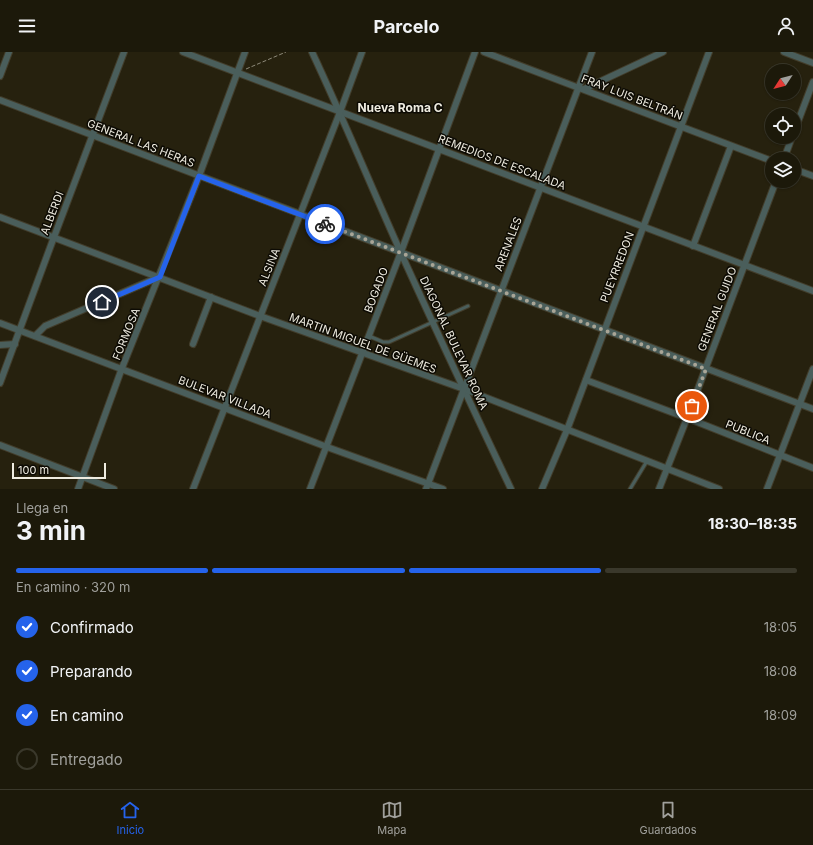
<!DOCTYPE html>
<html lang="es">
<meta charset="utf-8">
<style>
:root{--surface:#1c190a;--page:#252213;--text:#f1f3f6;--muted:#a0a09c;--line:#3a382b;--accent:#2563eb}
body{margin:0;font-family:Inter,sans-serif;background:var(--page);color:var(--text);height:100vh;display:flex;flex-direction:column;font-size:15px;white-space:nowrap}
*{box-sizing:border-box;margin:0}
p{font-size:13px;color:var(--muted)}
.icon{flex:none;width:22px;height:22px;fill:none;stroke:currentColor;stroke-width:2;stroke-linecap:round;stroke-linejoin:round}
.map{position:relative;height:437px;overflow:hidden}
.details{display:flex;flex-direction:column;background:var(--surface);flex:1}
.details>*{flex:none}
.needle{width:26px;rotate:234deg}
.tools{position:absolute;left:765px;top:12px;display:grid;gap:8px}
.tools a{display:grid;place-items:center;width:36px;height:36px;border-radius:50%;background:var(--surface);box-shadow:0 1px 3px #0004,0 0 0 1px var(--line);font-size:20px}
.scale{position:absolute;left:12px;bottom:10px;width:94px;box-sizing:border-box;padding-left:4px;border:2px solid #efece0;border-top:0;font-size:11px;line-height:14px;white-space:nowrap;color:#efece0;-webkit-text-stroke:3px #0d0b04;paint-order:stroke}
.pin{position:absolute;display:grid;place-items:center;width:34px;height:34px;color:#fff;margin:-17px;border:2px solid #fff;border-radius:50%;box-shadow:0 1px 4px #0007}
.courier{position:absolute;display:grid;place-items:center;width:40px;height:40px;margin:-20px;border:3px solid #2563eb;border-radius:50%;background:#fff;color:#222;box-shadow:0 1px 5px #0007}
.overview em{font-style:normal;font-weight:700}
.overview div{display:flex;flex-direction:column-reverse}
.overview{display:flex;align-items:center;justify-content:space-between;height:68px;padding:0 16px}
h1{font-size:26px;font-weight:700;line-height:30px}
.bar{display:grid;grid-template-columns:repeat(4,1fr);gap:6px 4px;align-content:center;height:48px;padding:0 16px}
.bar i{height:5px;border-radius:3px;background:var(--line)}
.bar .current{background:var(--accent)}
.bar p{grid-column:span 4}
ol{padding:0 16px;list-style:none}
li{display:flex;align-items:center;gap:12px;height:44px}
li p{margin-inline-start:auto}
li .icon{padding:4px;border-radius:50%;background:var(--accent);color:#fff;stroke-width:4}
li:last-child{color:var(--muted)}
li i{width:22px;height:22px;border:2px solid var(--line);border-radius:50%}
header{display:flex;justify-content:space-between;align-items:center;height:52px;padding:0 16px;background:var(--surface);font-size:18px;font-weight:700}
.tab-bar{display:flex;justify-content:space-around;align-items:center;height:56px;border-top:1px solid var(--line);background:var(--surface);font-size:11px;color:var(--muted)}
.tab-bar a{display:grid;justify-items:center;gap:2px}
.tab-bar .current{color:var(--accent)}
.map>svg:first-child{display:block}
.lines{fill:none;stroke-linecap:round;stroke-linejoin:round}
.service-casing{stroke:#423d2b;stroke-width:5}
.minor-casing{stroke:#423d2b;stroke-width:8}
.path{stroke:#8e8a7a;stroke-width:1;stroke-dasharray:4 2;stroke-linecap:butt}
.service{stroke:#4a5e5b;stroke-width:3}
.minor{stroke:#4a5e5b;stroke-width:6}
.done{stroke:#a9a596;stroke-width:4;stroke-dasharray:0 7.2}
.route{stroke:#2563eb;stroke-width:5}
.labels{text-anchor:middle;stroke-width:3;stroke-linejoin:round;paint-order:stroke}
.street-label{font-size:11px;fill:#efece0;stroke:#0d0b04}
.neighbourhood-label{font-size:12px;font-weight:bold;fill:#efece0;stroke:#0d0b04}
</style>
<header><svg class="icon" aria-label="menu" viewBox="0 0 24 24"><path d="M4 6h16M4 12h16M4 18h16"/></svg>Parcelo<svg class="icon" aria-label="person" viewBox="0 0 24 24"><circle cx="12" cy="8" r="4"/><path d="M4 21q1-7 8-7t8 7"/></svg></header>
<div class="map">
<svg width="813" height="437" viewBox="0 0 813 437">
<rect width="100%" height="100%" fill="#26210e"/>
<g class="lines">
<defs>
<g id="service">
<polyline points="369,284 383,290 389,290 468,254"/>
<polyline points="630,437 647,409"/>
</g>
<g id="minor">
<polyline points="183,0 813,239"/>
<path d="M312,0C343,66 371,134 401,201C437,281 474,359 511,437"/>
<polyline points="484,0 772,109"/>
<polyline points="784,0 813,11"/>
<polyline points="0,24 9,0"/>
<polyline points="584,37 663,0"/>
<polyline points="0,48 813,357"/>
<polyline points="794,80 813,30"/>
<polyline points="784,107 792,85"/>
<polyline points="794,117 813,124"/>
<polyline points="0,165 260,264 464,337 719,437"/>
<polyline points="693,194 731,94"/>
<polyline points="0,271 327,395 443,437"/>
<polyline points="35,284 45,274 159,225"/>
<polyline points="193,292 211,245"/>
<polyline points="0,293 15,292"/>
<polyline points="586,328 687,366 813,416"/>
<polyline points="0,331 54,185 124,0"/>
<polyline points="0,393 114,437"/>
<polyline points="78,437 122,316 199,124 245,0"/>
<polyline points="193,437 340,60 362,0"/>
<polyline points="310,437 401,200 475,0"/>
<polyline points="426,437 592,0"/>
<polyline points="542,437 567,378 709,0"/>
<polyline points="659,437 687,366 776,129"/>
<polyline points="767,437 813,317"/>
</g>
</defs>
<use href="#service" class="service-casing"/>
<use href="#minor" class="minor-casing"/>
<polyline class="path" points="246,17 286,0"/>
<use href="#service" class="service"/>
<use href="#minor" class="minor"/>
</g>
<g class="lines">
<polyline class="done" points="325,172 706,317 692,354"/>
<polyline class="route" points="102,250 160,225 199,124 325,172"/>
</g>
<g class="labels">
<g class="street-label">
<text transform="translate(632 45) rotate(21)" y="4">FRAY LUIS BELTRÁN</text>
<text transform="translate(141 91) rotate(21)" y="4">GENERAL LAS HERAS</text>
<text transform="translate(502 110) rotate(21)" y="4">REMEDIOS DE ESCALADA</text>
<text transform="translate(52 161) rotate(-69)" y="4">ALBERDI</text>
<text transform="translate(508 192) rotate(-69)" y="4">ARENALES</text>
<text transform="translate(269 215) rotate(-68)" y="4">ALSINA</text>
<text transform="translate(617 215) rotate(-69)" y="4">PUEYRREDON</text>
<text transform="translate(376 238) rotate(-69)" y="4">BOGADO</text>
<text transform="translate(717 257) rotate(-69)" y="4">GENERAL GUIDO</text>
<text transform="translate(126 282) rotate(-68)" y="4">FORMOSA</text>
<text transform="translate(363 291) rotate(20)" y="4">MARTIN MIGUEL DE GÜEMES</text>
<text transform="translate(454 291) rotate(65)" y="4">DIAGONAL BULEVAR ROMA</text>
<text transform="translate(225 345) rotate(21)" y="4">BULEVAR VILLADA</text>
<text transform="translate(748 380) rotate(22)" y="4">PUBLICA</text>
</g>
<g class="neighbourhood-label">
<text x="400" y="60">Nueva Roma C</text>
</g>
</g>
</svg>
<div class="tools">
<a><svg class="needle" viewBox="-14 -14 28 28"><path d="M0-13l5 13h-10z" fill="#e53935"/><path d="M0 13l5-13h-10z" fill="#a0a09c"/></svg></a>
<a><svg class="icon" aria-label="locate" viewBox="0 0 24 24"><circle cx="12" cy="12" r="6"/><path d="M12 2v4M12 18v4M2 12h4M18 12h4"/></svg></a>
<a><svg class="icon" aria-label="layers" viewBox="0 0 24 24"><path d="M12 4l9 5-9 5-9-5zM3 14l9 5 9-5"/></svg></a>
</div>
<div class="scale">100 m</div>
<div class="pin" style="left:692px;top:354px;background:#ea580c"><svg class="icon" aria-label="bag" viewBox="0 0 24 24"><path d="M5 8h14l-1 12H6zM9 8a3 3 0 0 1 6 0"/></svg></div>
<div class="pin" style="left:102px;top:250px;background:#1f2937"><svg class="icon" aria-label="home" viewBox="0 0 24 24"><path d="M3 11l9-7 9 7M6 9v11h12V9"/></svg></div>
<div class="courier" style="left:325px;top:172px"><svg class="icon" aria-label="bike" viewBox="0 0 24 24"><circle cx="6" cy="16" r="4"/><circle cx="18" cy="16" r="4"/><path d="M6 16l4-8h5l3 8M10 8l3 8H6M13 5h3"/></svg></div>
</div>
<section class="details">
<div class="overview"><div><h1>3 min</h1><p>Llega en</p></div><em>18:30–18:35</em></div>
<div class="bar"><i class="current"></i><i class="current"></i><i class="current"></i><i></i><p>En camino · 320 m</p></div>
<ol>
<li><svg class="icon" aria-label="check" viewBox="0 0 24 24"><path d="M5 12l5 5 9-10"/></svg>Confirmado<p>18:05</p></li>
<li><svg class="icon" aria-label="check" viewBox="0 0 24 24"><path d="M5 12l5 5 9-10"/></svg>Preparando<p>18:08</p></li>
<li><svg class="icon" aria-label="check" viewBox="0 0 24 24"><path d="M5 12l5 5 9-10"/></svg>En camino<p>18:09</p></li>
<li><i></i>Entregado</li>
</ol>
</section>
<nav class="tab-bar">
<a class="current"><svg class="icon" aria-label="home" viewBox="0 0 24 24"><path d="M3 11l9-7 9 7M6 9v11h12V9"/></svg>Inicio</a>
<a><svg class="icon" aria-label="map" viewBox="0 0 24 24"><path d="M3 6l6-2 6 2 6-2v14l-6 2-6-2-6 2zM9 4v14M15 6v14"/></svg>Mapa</a>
<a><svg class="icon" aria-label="saved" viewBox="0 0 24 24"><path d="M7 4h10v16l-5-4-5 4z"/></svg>Guardados</a>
</nav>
